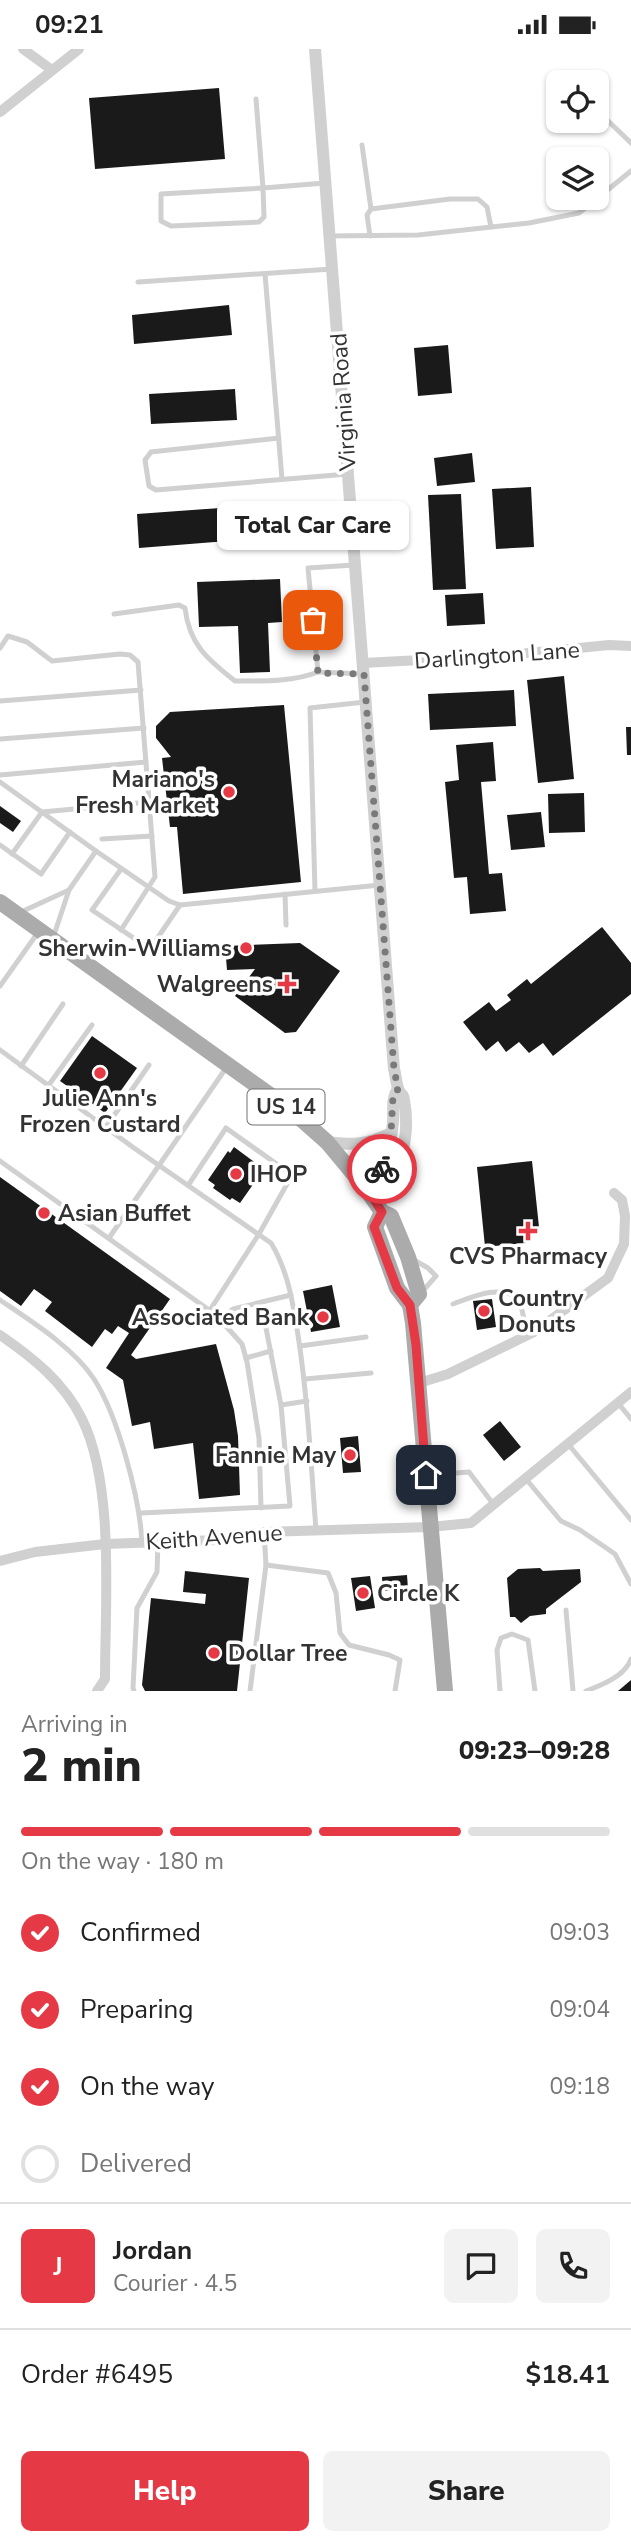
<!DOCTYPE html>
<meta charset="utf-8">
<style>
:root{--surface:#fff;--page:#f2f2f2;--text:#222;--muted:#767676;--line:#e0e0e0;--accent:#e63946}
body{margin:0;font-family:"Nunito Sans",sans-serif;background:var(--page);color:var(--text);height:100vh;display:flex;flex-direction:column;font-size:26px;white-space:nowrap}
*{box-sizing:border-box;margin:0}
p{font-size:23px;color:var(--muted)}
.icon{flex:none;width:38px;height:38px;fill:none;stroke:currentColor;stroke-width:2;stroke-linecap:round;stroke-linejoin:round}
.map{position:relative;height:1642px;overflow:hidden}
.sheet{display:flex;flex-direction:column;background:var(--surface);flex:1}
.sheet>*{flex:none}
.fabs{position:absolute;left:546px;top:21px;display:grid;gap:14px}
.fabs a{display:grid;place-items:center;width:63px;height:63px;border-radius:10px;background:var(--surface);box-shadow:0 2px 5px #0004;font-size:35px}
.pin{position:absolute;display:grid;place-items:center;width:60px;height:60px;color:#fff;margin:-30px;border-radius:14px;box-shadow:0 4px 10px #0006}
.courier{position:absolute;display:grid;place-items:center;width:70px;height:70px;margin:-35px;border:5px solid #e63946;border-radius:50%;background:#fff;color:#222;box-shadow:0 2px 9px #0007}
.bubble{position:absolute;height:49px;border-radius:10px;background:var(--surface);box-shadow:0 2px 5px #0004;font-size:23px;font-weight:800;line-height:49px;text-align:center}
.headline em{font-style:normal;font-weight:800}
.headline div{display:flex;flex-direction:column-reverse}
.headline{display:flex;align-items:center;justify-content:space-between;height:119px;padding:0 21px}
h1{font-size:46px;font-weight:800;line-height:52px}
.bar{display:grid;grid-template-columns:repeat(4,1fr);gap:10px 7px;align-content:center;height:84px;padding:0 21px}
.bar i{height:9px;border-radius:5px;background:var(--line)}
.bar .active{background:var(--accent)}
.bar p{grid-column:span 4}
.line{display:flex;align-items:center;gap:18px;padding:0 21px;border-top:2px solid var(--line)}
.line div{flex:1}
.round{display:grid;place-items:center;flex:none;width:74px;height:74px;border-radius:10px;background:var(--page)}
ol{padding:0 21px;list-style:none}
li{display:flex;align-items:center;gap:21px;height:77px}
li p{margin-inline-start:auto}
li .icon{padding:7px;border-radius:50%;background:var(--accent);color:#fff;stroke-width:4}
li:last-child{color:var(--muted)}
li i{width:38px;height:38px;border:4px solid var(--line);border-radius:50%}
.cta{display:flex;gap:14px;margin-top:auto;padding:14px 21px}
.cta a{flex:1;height:80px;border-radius:10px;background:var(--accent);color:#fff;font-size:28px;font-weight:800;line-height:80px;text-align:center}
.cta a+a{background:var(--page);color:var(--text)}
.status{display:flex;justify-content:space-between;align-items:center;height:49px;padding:0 35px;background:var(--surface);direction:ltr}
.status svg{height:19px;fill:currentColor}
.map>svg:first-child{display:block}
.building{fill:#1a1a1a}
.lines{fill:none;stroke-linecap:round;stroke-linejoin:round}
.service{stroke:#d0d0d0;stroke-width:5}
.minor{stroke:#d0d0d0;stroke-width:10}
.tertiary{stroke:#d0d0d0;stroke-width:12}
.primary{stroke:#ababab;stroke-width:16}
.done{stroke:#7a7a7a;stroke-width:7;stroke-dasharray:0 12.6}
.route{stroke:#e63946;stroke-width:9}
.poi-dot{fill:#e63946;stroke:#fff;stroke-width:2.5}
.labels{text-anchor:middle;stroke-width:7;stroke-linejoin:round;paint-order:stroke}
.shield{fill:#fff;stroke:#707070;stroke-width:2}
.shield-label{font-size:21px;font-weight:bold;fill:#333}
.street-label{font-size:23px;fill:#333;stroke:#fff}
.poi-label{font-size:23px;font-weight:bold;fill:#333;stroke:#fff;text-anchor:end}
</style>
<div class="status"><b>09:21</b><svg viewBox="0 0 49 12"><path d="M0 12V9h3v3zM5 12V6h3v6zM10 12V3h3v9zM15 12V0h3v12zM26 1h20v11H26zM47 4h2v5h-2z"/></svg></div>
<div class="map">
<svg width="631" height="1642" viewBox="0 0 631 1642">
<rect width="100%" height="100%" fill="#fff"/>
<g class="building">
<polygon points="219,39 225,110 95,120 89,49"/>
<polygon points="229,256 232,286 134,295 132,266"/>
<polygon points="448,296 452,344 418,347 414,299"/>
<polygon points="235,340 237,371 151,375 149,345"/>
<polygon points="472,404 475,433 437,437 434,409"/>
<polygon points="531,438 534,498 496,500 492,440"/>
<polygon points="461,445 466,540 433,541 428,446"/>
<polygon points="275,455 277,488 139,499 137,465"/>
<polygon points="280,530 282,573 268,574 270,623 240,624 238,577 199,578 197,533"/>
<polygon points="483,544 485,575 447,577 445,546"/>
<polygon points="564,627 574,730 538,734 527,631"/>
<polygon points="514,641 516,677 430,681 428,645"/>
<polygon points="284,656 301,833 183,845 177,778 170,778 162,709 171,708 156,689 156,677 170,663"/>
<polygon points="626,678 631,678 631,706 627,706"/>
<polygon points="493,693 496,732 481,733 489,825 502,824 506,862 470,865 467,828 454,829 445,733 459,731 456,696"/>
<polygon points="584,744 585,783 549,784 548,745"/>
<polygon points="0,757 21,772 13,783 0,774"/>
<polygon points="541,763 545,798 511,801 507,766"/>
<polygon points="602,878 631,914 631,945 553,1007 543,994 529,1004 519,993 506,1003 498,992 486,1002 463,973 489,953 496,962 511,951 507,946 527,930 531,935"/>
<polygon points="300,894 340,922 296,983 285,984 235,947 255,920 227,921 225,897"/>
<polygon points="92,987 137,1019 105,1064 60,1032"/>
<polygon points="234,1098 264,1120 240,1154 232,1149 230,1151 213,1139 215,1136 208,1131 228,1102 230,1104"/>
<polygon points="532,1112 539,1178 525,1194 485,1198 477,1118"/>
<polygon points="0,1128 170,1250 131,1306 136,1310 216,1295 234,1361 238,1387 240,1446 199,1450 193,1394 154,1400 150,1373 132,1377 123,1331 106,1319 129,1284 118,1277 112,1285 105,1280 92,1298 45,1262 52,1253 34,1240 21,1257 0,1242"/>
<polygon points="332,1236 340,1278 311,1283 303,1242"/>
<polygon points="492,1250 496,1278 477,1281 473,1252"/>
<polygon points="500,1372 521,1398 504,1412 483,1386"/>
<polygon points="358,1387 361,1423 343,1424 340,1389"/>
<polygon points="540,1519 543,1522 580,1520 581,1533 546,1560 546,1565 530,1567 521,1574 515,1568 510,1568 507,1529 518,1520"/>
<polygon points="185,1522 249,1529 237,1642 145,1642 142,1636 151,1549 205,1555 206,1545 183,1543"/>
<polygon points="407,1526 408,1540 383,1542 382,1528"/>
<polygon points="370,1527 375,1559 356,1562 351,1529"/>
<polygon points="631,1631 631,1642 618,1642"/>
</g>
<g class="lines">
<g class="service">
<polyline points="256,50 263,139 161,145 161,172 171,177 259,173 264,168 263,139 325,134"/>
<polyline points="604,68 631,94"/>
<polyline points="362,96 371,160"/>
<polyline points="330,187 418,186 529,174 579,164 631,122"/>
<polyline points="370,187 367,166 371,160 450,150 478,150 487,158 491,178"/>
<polyline points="265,225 282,430"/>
<polyline points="138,233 332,220"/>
<polyline points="279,389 151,403 145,411 149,437 156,441 348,425"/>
<polyline points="354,516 308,519 318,623 364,625"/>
<path d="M114,565L179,556L185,559C189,595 207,610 235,632C262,632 293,633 318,623"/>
<polyline points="0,599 8,587 27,593 52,612 120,605 130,606 138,613 155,828 121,881"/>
<polyline points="0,652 141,641"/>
<polyline points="0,690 144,679"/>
<polyline points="0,726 146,713"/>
<polyline points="0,733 96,802"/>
<polyline points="102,790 152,787"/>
<polyline points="0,796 41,825 70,783"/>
<polyline points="12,805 42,763 149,753"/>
<polyline points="121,820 92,861 150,900 180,856"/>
<polyline points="315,842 310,659 365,653"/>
<polyline points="285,845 286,876"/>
<polyline points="21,863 69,841"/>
<polyline points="53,889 69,841 96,802 169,852 180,856 380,836"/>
<polyline points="0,937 39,882"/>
<path d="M0,1001L134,1099L271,1194C288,1222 293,1254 298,1286C308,1351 311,1416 316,1481"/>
<polyline points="21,1017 63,955"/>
<polyline points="48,1037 92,976"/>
<polyline points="106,1078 149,1016"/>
<polyline points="0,1112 216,1266 242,1295 247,1313 259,1389 261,1459"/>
<polyline points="189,1135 226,1079 292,1126 259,1185 210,1261"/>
<polyline points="109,1189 226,1019"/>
<polyline points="414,1211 428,1219 436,1227 421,1244"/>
<path d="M0,1251C31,1272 74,1299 94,1330C118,1367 140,1450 142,1494"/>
<path d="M453,1255C475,1247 497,1236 519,1249L528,1286"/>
<polyline points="220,1270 233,1260 291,1246"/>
<polyline points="300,1297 366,1288"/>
<polyline points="246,1309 271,1302"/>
<polyline points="305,1330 371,1324"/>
<polyline points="618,1354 631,1370"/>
<polyline points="281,1356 307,1352"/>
<polyline points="568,1395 631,1471"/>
<polyline points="429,1426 469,1423 494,1456"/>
<polyline points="526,1430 561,1472 580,1481 615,1505 631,1535"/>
<polyline points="141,1464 290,1457 281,1356 264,1269"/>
<polyline points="266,1516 328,1524 336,1544 340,1584 349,1596 389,1606 400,1611 395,1642"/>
<polyline points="566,1561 573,1642"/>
<polyline points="134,1642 133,1639 137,1559 157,1523 158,1493"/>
<polyline points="250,1642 266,1516 264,1483"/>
<polyline points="500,1642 497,1601 501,1589 512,1585 528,1591 535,1642"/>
<path d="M586,1642C602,1636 625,1627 631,1610"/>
</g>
<g class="minor">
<polyline points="23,0 52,21"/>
<polyline points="0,63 79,0"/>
<polyline points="363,614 498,607 609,596 631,597"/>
<path d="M0,1286C32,1308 64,1333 82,1370C115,1437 105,1555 105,1630L97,1642"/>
<polyline points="419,1334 448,1325 534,1283 608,1229 624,1195 625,1167 622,1151 614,1144"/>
<polyline points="0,1512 35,1503 105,1495 217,1491 264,1483 430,1478 471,1474 631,1343"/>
</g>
<g class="tertiary">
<path d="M315,0L394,1020C396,1027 396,1035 399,1042C403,1048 403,1044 404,1051C411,1089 400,1124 376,1153"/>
<path d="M327,1093C352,1097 369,1095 391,1084"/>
<path d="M367,1141C385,1126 391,1095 393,1073C394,1061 391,1050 398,1040"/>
</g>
<g class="primary">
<polyline points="0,853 291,1061 327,1093 367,1141 382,1163 391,1167 408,1208 419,1245 410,1256"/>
<polyline points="382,1163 375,1178 397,1239 410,1256 413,1274 445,1642"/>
</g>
</g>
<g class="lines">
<polyline class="done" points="313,571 318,624 364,625 394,1020 398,1040 393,1047 391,1084 382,1120"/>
<polyline class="route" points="382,1120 374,1135 368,1141 382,1163 374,1178 397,1239 410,1256 416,1296 426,1426"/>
</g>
<g class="poi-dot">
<circle cx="229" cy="743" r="7"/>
<circle cx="246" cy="899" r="7"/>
<path d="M283.5 924.5h7v7h7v7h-7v7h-7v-7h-7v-7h7z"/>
<circle cx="100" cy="1024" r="7"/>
<circle cx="236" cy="1125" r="7"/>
<circle cx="44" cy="1164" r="7"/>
<path d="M524.5 1171.5h7v7h7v7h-7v7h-7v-7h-7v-7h7z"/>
<circle cx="484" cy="1262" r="7"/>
<circle cx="323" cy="1268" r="7"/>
<circle cx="350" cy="1406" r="7"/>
<circle cx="363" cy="1544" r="7"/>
<circle cx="214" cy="1604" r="7"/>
</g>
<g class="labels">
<rect class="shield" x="247.5" y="1040.5" width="77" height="35" rx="5"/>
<g class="shield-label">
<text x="286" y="1065">US 14</text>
</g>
<g class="street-label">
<text transform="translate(343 353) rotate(-94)" y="8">Virginia Road</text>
<text transform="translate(497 606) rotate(-4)" y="8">Darlington Lane</text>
<text transform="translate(214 1488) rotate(-4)" y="8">Keith Avenue</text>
</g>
<g class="poi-label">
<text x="215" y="738">Mariano's<tspan x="215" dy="26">Fresh Market</tspan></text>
<text x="232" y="907">Sherwin-Williams</text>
<text x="273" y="943">Walgreens</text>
<text x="100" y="1057" text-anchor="middle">Julie Ann's<tspan x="100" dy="26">Frozen Custard</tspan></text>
<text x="250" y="1133" text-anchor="start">IHOP</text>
<text x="58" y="1172" text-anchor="start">Asian Buffet</text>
<text x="528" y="1215" text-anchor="middle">CVS Pharmacy</text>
<text x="498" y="1257" text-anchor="start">Country<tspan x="498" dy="26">Donuts</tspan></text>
<text x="309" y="1276">Associated Bank</text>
<text x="336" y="1414">Fannie May</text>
<text x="377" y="1552" text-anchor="start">Circle K</text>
<text x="228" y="1612" text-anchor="start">Dollar Tree</text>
</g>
</g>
</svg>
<div class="fabs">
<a><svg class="icon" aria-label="locate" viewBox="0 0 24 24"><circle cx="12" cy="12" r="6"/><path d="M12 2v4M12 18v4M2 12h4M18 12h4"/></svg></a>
<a><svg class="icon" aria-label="layers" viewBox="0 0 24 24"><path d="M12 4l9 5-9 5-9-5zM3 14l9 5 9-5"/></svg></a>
</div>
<div class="pin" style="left:313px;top:571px;background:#ea580c"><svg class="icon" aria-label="bag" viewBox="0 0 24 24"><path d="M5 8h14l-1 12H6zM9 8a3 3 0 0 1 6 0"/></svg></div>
<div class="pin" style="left:426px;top:1426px;background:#1f2937"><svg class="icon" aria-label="home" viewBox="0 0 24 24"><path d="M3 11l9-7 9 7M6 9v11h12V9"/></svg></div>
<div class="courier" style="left:382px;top:1120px"><svg class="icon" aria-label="bike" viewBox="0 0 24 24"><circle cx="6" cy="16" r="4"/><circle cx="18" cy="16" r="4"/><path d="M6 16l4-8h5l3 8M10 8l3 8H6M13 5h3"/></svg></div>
<div class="bubble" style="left:217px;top:452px;width:192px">Total Car Care</div>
</div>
<section class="sheet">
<div class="headline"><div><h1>2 min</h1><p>Arriving in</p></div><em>09:23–09:28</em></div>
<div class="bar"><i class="active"></i><i class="active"></i><i class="active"></i><i></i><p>On the way · 180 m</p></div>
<ol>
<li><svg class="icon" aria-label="check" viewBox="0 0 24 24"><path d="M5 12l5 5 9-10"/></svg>Confirmed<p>09:03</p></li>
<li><svg class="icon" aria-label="check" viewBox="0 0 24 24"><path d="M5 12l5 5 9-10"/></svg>Preparing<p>09:04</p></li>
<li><svg class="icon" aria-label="check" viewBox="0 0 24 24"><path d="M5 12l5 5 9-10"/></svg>On the way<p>09:18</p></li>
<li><i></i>Delivered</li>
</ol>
<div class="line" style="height:126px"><b class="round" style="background:var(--accent);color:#fff">J</b><div><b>Jordan</b><p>Courier · 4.5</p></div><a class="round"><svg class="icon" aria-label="chat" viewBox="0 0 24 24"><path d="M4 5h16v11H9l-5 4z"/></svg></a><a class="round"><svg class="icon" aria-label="phone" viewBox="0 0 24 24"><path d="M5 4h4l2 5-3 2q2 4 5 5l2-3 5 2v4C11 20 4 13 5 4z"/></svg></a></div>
<div class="line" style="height:91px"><div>Order #6495</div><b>$18.41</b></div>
<div class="cta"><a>Help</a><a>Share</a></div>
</section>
